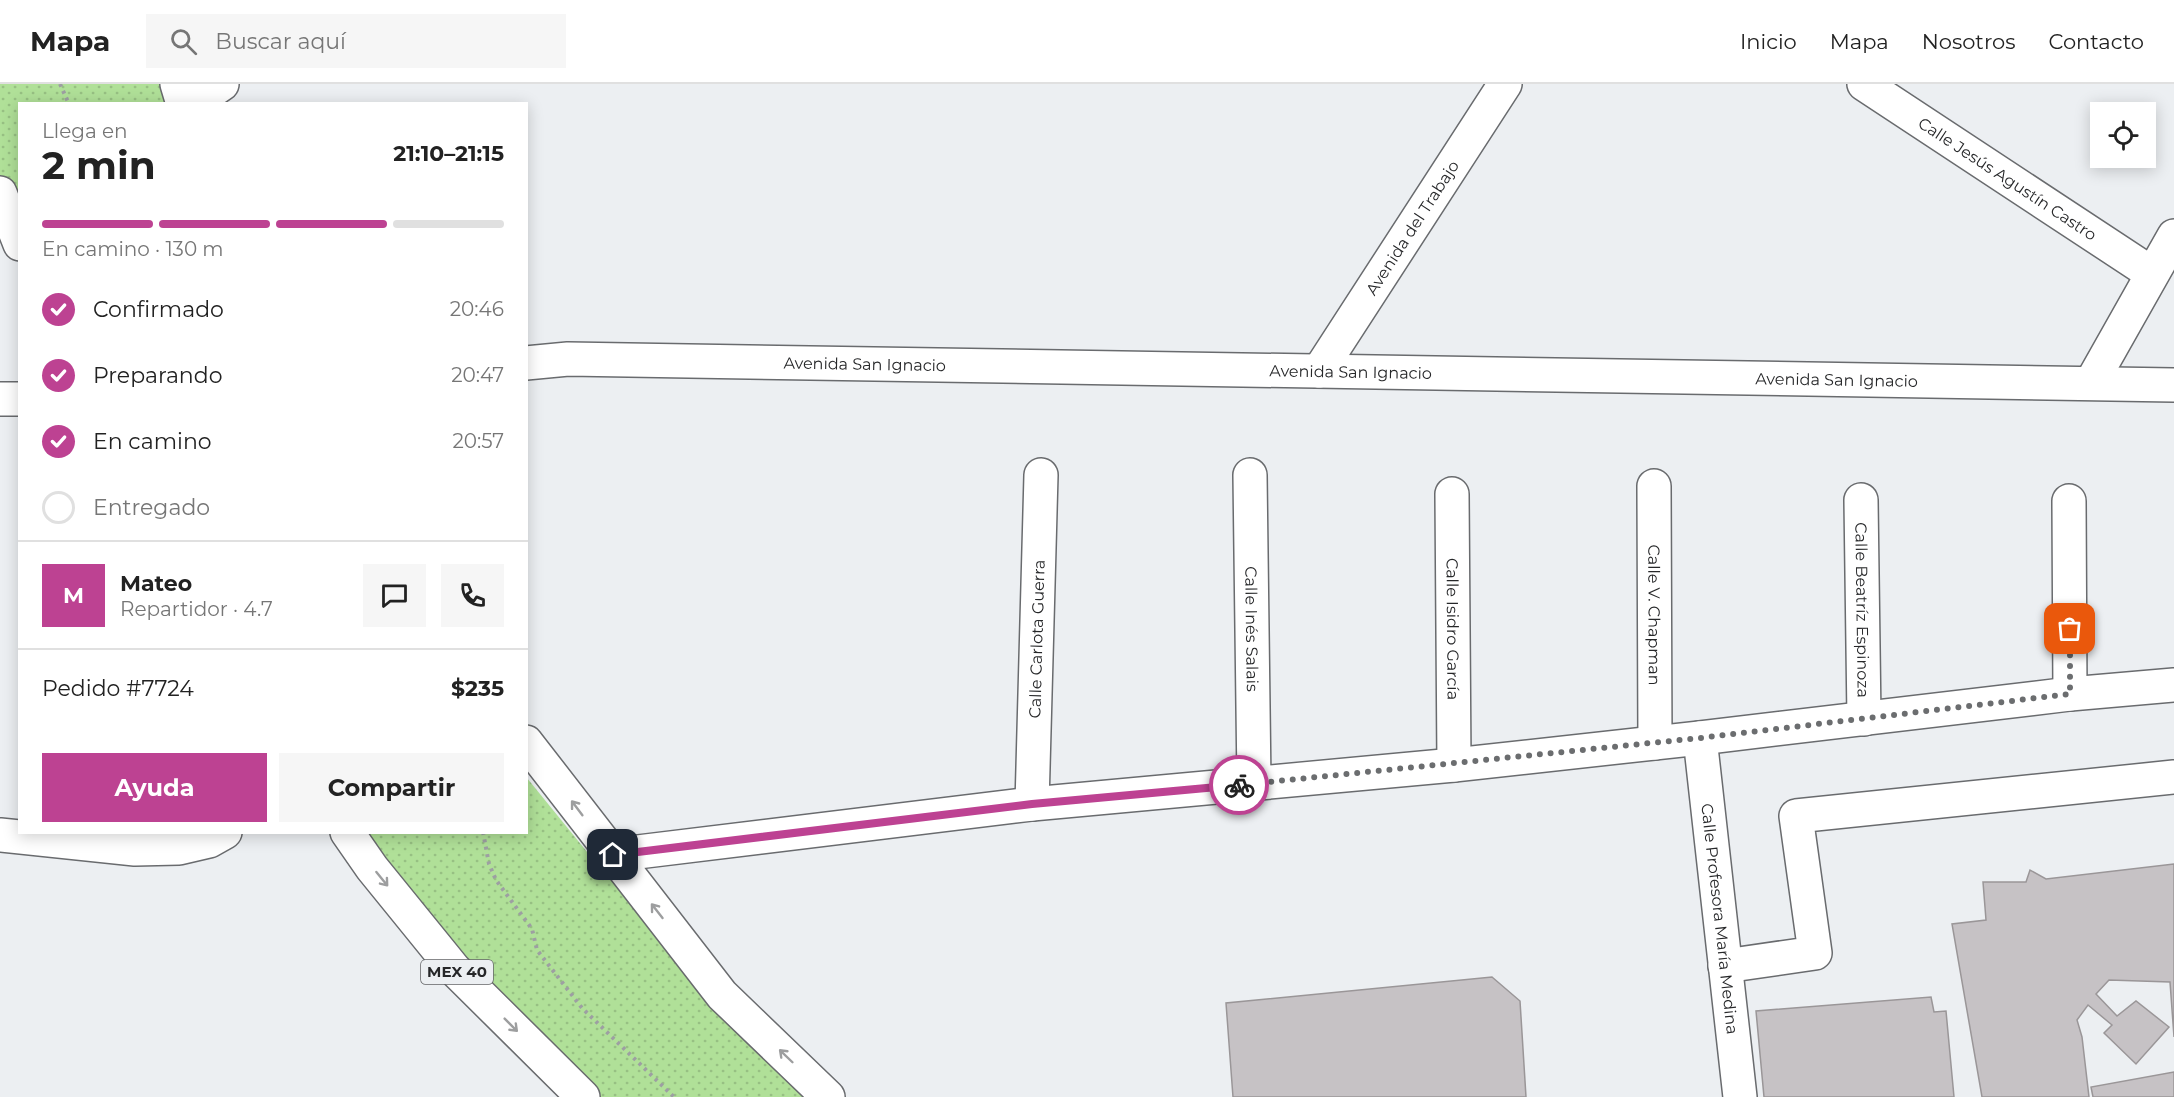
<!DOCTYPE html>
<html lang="es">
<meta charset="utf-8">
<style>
:root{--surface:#fff;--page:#f6f6f6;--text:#222;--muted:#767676;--line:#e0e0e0;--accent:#bd4292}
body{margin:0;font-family:Montserrat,sans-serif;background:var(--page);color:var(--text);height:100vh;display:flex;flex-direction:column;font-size:22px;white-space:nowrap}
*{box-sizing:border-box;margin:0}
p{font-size:20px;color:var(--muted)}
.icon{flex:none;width:33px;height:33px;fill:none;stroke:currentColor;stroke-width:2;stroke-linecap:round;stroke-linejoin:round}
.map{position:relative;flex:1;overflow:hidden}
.drawer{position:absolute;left:18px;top:18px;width:510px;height:732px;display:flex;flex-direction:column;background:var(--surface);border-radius:0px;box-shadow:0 3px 15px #0003}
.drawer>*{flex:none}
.fabs{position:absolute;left:2090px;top:18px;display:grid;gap:12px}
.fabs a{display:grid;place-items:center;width:66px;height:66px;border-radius:0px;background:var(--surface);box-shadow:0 3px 15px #0003;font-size:30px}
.pin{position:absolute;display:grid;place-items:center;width:51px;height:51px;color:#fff;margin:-26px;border-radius:12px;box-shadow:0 3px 9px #0006}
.courier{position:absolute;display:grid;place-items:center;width:60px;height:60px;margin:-30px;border:4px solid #bd4292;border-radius:50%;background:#fff;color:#222;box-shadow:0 2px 8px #0007}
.summary em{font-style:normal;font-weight:700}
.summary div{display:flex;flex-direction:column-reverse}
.summary{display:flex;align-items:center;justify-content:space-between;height:102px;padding:0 24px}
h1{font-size:39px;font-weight:700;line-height:45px}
.bar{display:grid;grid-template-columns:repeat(4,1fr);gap:9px 6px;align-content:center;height:72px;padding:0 24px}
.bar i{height:8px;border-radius:4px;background:var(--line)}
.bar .active{background:var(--accent)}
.bar p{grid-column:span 4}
.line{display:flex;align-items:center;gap:15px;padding:0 24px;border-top:2px solid var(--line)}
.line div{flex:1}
.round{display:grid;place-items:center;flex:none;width:63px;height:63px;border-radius:0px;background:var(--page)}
ol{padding:0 24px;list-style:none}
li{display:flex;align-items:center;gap:18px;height:66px}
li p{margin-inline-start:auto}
li .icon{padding:6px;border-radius:50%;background:var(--accent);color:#fff;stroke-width:4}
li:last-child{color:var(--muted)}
li i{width:33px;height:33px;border:3px solid var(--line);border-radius:50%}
.cta{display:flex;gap:12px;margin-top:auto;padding:12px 24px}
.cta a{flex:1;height:69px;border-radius:0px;background:var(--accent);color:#fff;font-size:24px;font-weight:700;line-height:69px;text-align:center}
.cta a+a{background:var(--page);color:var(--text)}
header{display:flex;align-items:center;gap:36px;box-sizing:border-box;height:84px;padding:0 30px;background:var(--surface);border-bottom:2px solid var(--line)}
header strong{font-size:28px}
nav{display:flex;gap:33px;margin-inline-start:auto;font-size:21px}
.search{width:420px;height:54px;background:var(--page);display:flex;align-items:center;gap:15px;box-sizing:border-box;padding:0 21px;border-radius:0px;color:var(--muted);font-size:22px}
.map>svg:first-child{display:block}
.park{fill:url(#park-dots)}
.building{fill:#c6c2c5;stroke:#9a9698;stroke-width:1.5}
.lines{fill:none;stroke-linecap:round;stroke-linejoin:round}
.minor-casing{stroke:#696b6e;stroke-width:36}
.major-casing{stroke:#696b6e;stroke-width:36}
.highway-casing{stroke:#696b6e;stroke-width:36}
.path{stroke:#9d9fa2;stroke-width:4;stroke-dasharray:3 4.5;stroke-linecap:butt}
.minor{stroke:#fff;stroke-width:33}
.major{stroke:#fff;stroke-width:33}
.highway{stroke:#fff;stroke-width:33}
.oneway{stroke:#9d9e9f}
.done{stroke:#6b6d6f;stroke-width:6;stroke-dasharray:0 10.8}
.route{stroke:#bd4292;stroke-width:8}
.labels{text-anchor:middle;stroke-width:5;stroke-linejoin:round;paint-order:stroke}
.shield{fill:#eceff2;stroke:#616365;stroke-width:1.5}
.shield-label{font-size:15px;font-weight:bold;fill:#262729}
.street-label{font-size:16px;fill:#262729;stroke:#eceff2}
</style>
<header>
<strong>Mapa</strong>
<div class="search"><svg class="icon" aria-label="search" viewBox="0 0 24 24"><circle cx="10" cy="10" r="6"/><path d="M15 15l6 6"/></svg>Buscar aquí</div>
<nav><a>Inicio</a><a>Mapa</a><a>Nosotros</a><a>Contacto</a></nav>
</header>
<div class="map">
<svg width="2174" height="1013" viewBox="0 0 2174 1013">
<defs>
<pattern id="park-dots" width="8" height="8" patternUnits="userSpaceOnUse" patternTransform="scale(1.5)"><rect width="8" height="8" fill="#b0e098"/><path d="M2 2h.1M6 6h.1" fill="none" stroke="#97c083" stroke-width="1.8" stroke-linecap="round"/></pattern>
</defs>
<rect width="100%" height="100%" fill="#eceff2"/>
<g class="park">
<polygon points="0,0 171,0 177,19 20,20 19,144 0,92"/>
<polygon points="527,694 592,774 708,903 821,1013 589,1013 355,749 526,748"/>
</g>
<g class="building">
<polygon points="2174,780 2174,953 2170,898 2109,896 2096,910 2117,932 2136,917 2169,943 2136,980 2104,949 2112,941 2088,921 2077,936 2082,953 2089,1013 1982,1013 1952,840 1986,836 1983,798 2026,798 2030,786 2046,795"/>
<polygon points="1492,893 1520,917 1526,1013 1233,1013 1226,919"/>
<polygon points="1931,913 1934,928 1946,927 1954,1013 1764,1013 1756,927"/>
<polygon points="2174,988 2174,1013 2093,1013 2091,1003"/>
</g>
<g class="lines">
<defs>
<g id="minor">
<path id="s1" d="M1864,0L2151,189"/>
<polyline points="193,20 222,0"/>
<path id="s2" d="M526,279L568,275L2174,301"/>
<path id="s3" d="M1319,287L1505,0"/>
<polyline points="2091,299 2174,152"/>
<polyline points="0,315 20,315"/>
<path id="s4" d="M1250,391L1254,700"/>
<path id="s5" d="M1654,402L1655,659"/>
<path id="s6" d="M1452,410L1454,681"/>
<path id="s7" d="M1861,416L1864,635"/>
<polyline points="2069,417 2070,610"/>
<path id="s8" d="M1700,654L1740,1013"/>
<path id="s9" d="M1032,720L1041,391"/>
<polyline points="613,771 1032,720 1454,681 1700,654 2070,610 2174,601"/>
<polyline points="1725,882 1815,869 1796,732 2174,693"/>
</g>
<polyline id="major" points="0,751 135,765 179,764 209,757 225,748"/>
<g id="highway">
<polyline points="177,0 183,20"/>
<polyline points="0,109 20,160"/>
<polyline points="526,658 722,911 828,1013"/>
<polyline points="347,748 372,784 454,885 583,1013"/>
</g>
</defs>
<use href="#minor" class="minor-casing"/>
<use href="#major" class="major-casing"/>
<use href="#highway" class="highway-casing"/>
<g class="path">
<polyline points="60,0 69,20"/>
<polyline points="483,748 489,780 496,796 532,845 537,866 582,924 674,1013"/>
</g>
<use href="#minor" class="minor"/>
<use href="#major" class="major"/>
<use href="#highway" class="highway"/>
</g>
<defs><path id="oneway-shaft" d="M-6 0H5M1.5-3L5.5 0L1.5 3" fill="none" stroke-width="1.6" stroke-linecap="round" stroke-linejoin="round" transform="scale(1.5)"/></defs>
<g class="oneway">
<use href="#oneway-shaft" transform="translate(577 724) rotate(-127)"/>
<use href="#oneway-shaft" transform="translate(382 795) rotate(51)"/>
<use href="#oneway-shaft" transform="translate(657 827) rotate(-128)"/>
<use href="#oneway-shaft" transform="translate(511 941) rotate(45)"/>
<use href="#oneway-shaft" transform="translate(786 972) rotate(-136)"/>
</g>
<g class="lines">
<polyline class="done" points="1239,701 1700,654 2070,610 2070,545"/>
<polyline class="route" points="613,771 1032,720 1239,701"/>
</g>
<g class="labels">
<rect class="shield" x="421" y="876" width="72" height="24" rx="4.5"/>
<g class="shield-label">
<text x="457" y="893">MEX 40</text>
</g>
<g class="street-label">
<text dy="6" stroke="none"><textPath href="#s1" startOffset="172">Calle Jesús Agustín Castro</textPath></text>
<text dy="6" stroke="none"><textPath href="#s3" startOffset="171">Avenida del Trabajo</textPath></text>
<text dy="6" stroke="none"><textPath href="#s2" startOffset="339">Avenida San Ignacio</textPath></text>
<text dy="6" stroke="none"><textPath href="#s2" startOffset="825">Avenida San Ignacio</textPath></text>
<text dy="6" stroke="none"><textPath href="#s2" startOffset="1311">Avenida San Ignacio</textPath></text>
<text dy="6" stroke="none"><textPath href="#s7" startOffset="110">Calle Beatríz Espinoza</textPath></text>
<text dy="6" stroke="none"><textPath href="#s5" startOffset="129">Calle V. Chapman</textPath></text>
<text dy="6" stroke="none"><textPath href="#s4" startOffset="154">Calle Inés Salais</textPath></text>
<text dy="6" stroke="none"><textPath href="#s6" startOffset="135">Calle Isidro García</textPath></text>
<text dy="6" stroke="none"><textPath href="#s9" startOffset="165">Calle Carlota Guerra</textPath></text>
<text dy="6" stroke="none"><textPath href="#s8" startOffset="182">Calle Profesora María Medina</textPath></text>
</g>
</g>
</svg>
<div class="fabs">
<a><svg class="icon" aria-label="locate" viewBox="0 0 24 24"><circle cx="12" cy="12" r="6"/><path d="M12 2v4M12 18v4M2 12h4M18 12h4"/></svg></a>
</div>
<div class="pin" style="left:2070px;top:545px;background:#ea580c"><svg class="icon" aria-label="bag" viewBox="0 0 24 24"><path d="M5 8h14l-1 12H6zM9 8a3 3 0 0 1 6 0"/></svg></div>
<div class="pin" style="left:613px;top:771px;background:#1f2937"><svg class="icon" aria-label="home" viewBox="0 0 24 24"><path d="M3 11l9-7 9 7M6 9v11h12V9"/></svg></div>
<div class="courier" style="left:1239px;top:701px"><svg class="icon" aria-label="bike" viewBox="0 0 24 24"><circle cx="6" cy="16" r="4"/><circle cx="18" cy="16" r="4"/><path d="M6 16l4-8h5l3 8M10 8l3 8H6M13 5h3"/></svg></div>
<section class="drawer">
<div class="summary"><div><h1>2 min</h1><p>Llega en</p></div><em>21:10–21:15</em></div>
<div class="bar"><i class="active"></i><i class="active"></i><i class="active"></i><i></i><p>En camino · 130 m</p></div>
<ol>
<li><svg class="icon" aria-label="check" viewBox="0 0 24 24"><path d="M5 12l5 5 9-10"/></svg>Confirmado<p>20:46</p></li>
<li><svg class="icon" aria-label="check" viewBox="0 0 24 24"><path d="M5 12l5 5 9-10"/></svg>Preparando<p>20:47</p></li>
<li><svg class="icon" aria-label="check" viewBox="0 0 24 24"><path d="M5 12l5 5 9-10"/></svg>En camino<p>20:57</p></li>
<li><i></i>Entregado</li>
</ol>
<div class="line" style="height:108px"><b class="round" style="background:var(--accent);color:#fff">M</b><div><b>Mateo</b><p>Repartidor · 4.7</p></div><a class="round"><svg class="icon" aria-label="chat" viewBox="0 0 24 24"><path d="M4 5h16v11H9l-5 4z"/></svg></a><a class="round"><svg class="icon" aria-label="phone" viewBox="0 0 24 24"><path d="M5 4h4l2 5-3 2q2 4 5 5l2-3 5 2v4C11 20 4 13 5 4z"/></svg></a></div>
<div class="line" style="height:78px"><div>Pedido #7724</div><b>$235</b></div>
<div class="cta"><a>Ayuda</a><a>Compartir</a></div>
</section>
</div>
